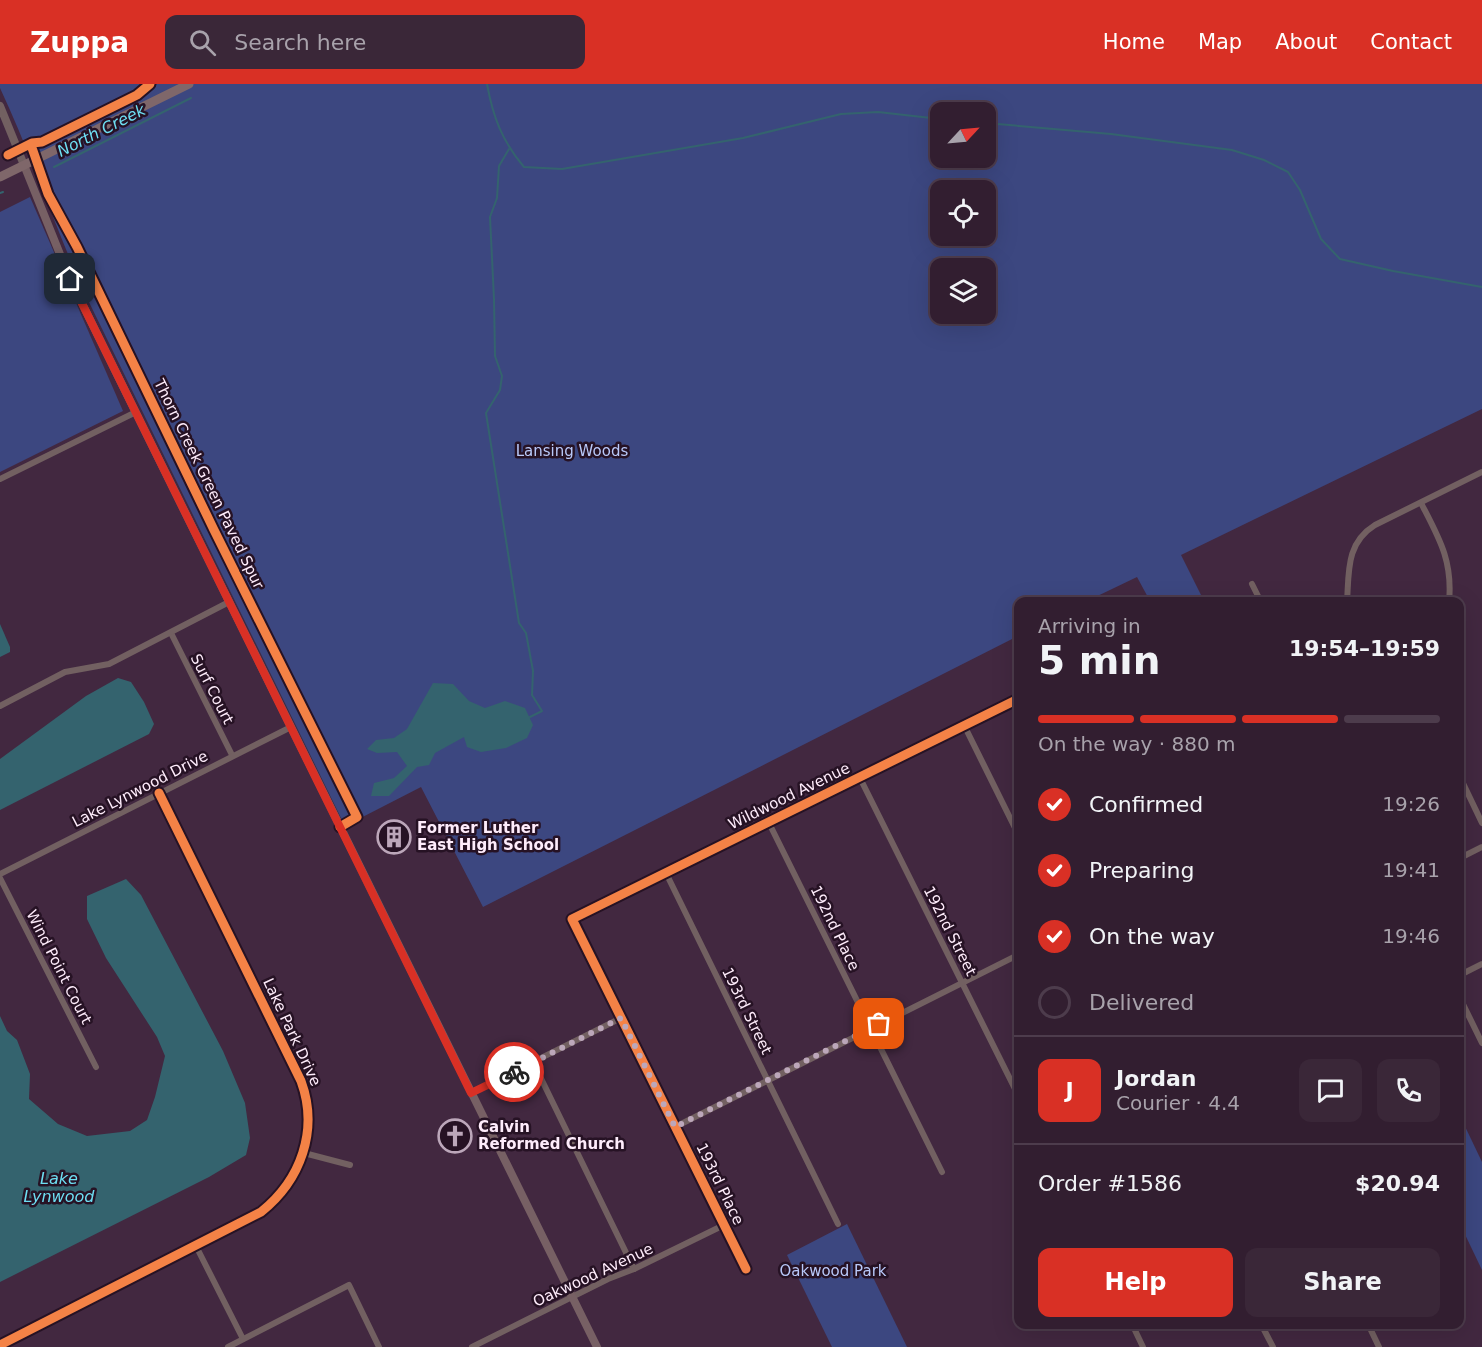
<!DOCTYPE html>
<meta charset="utf-8">
<style>
:root{--surface:#321e30;--page:#3a2738;--text:#f1f3f6;--muted:#a8a2ab;--line:#4d3c4c;--accent:#d93025}
body{margin:0;font-family:"DejaVu Sans",sans-serif;background:var(--page);color:var(--text);height:100vh;display:flex;flex-direction:column;font-size:22px;white-space:nowrap}
*{box-sizing:border-box;margin:0}
p{font-size:20px;color:var(--muted)}
.icon{flex:none;width:33px;height:33px;fill:none;stroke:currentColor;stroke-width:2;stroke-linecap:round;stroke-linejoin:round}
.map{position:relative;flex:1;overflow:hidden}
.details{position:absolute;left:1014px;top:513px;width:450px;height:732px;display:flex;flex-direction:column;background:var(--surface);border-radius:12px;box-shadow:0 6px 24px #0002,0 0 0 2px var(--line)}
.details>*{flex:none}
.needle{width:39px;rotate:64deg}
.tools{position:absolute;left:930px;top:18px;display:grid;gap:12px}
.tools a{display:grid;place-items:center;width:66px;height:66px;border-radius:12px;background:var(--surface);box-shadow:0 6px 24px #0002,0 0 0 2px var(--line);font-size:30px}
.pin{position:absolute;display:grid;place-items:center;width:51px;height:51px;color:#fff;margin:-26px;border-radius:12px;box-shadow:0 3px 9px #0006}
.courier{position:absolute;display:grid;place-items:center;width:60px;height:60px;margin:-30px;border:4px solid #d93025;border-radius:50%;background:#fff;color:#222;box-shadow:0 2px 8px #0007}
.head em{font-style:normal;font-weight:700}
.head div{display:flex;flex-direction:column-reverse}
.head{display:flex;align-items:center;justify-content:space-between;height:102px;padding:0 24px}
h1{font-size:39px;font-weight:700;line-height:45px}
.bar{display:grid;grid-template-columns:repeat(4,1fr);gap:9px 6px;align-content:center;height:72px;padding:0 24px}
.bar i{height:8px;border-radius:4px;background:var(--line)}
.bar .current{background:var(--accent)}
.bar p{grid-column:span 4}
.line{display:flex;align-items:center;gap:15px;padding:0 24px;border-top:2px solid var(--line)}
.line div{flex:1}
.round{display:grid;place-items:center;flex:none;width:63px;height:63px;border-radius:12px;background:var(--page)}
ol{padding:0 24px;list-style:none}
li{display:flex;align-items:center;gap:18px;height:66px}
li p{margin-inline-start:auto}
li .icon{padding:6px;border-radius:50%;background:var(--accent);color:#fff;stroke-width:4}
li:last-child{color:var(--muted)}
li i{width:33px;height:33px;border:3px solid var(--line);border-radius:50%}
.action{display:flex;gap:12px;margin-top:auto;padding:12px 24px}
.action a{flex:1;height:69px;border-radius:12px;background:var(--accent);color:#fff;font-size:24px;font-weight:700;line-height:69px;text-align:center}
.action a+a{background:var(--page);color:var(--text)}
header{display:flex;align-items:center;gap:36px;box-sizing:border-box;height:84px;padding:0 30px;background:var(--accent);color:#fff}
header strong{font-size:28px}
nav{display:flex;gap:33px;margin-inline-start:auto;font-size:21px}
.search{width:420px;height:54px;background:var(--page);display:flex;align-items:center;gap:15px;box-sizing:border-box;padding:0 21px;border-radius:12px;color:var(--muted);font-size:22px}
.map>svg:first-child{display:block}
.green{fill:#3c4780;fill-rule:evenodd}
.water{fill:#34636e}
.lines{fill:none;stroke-linecap:round;stroke-linejoin:round}
.stream{stroke:#34636e;stroke-width:2}
.minor{stroke:#726061;stroke-width:6}
.tertiary{stroke:#726061;stroke-width:8}
.secondary{stroke:#776064;stroke-width:8}
.primary{stroke:#7f676a;stroke-width:9}
.cycleway-casing{stroke:#261224;stroke-width:13}
.cycleway{stroke:#f48246;stroke-width:9}
.done{stroke:#bca7ba;stroke-width:6;stroke-dasharray:0 10.8}
.route{stroke:#d93025;stroke-width:8}
.labels{text-anchor:middle;stroke-width:5;stroke-linejoin:round;paint-order:stroke}
.park-label{font-size:15px;fill:#b9c9fa;stroke:#261224}
.street-label{font-size:15px;fill:#feecfb;stroke:#261224}
.poi-label{font-size:15px;font-weight:bold;fill:#feecfb;stroke:#261224;text-anchor:start}
.water-label{font-size:16px;font-style:italic;fill:#6edff3;stroke:#261224}
</style>
<header>
<strong>Zuppa</strong>
<div class="search"><svg class="icon" aria-label="search" viewBox="0 0 24 24"><circle cx="10" cy="10" r="6"/><path d="M15 15l6 6"/></svg>Search here</div>
<nav><a>Home</a><a>Map</a><a>About</a><a>Contact</a></nav>
</header>
<div class="map">
<svg width="1482" height="1263" viewBox="0 0 1482 1263">
<rect width="100%" height="100%" fill="#422840"/>
<g class="green">
<path d="M0,0H1482V325L1181,471L1204,517H1150L1137,493L1087,517L1018,518V552L483,823L421,703L345,742L86,212C55,144 32,72 0,4ZM940,28H986V74H940ZM940,106H986V152H940ZM940,184H986V230H940Z"/>
<polygon points="30,113 123,327 0,388 0,128"/>
<polygon points="1460,1032 1482,1078 1482,1186 1460,1140"/>
<polygon points="847,1140 907,1263 832,1263 787,1171"/>
</g>
<g class="water">
<polygon points="0,540 10,563 10,568 0,573"/>
<polygon points="118,594 131,598 144,618 154,640 149,650 0,726 0,675 86,612"/>
<polygon points="433,599 453,600 469,617 485,624 505,617 525,624 533,641 527,654 506,664 481,668 467,663 464,653 435,669 429,681 417,683 389,712 371,712 374,699 394,694 407,682 397,668 377,669 367,665 376,656 394,654 407,645"/>
<polygon points="126,795 141,811 223,967 245,1019 250,1054 246,1071 209,1093 0,1198 0,932 7,947 17,956 30,990 29,1015 58,1040 87,1052 130,1047 147,1036 155,1013 165,972 157,953 106,874 87,835 87,812"/>
</g>
<g class="lines">
<g class="stream">
<path d="M487,0C493,33 502,57 524,83L562,85L743,54L841,30L878,28L940,35"/>
<polyline points="986,39 1111,50 1232,66 1264,76 1288,88 1300,106 1321,155 1340,175 1393,187 1482,203"/>
<polyline points="509,65 499,82 497,114 490,133 494,215 495,272 502,292 500,306 486,329 519,539 526,549 533,587 532,611 542,627 530,633"/>
<polyline points="54,83 191,14"/>
<polyline points="0,109 3,108"/>
</g>
<g class="minor">
<polyline points="0,395 136,328"/>
<path d="M1421,419C1439,454 1453,477 1449,518"/>
<polyline points="1252,500 1261,518"/>
<path d="M1347,518C1349,487 1346,459 1375,441L1482,388"/>
<polyline points="171,549 232,671"/>
<polyline points="0,622 65,588 109,580 229,518"/>
<polyline points="964,641 1018,750"/>
<polyline points="1460,693 1482,739"/>
<polyline points="860,694 1018,1011"/>
<polyline points="769,739 942,1088"/>
<polyline points="1460,774 1482,763"/>
<polyline points="666,789 838,1140"/>
<polyline points="0,790 291,643"/>
<polyline points="0,794 96,983"/>
<polyline points="1460,891 1482,880"/>
<polyline points="1460,914 1482,959"/>
<polyline points="533,978 634,1185"/>
<polyline points="471,1009 621,934"/>
<polyline points="675,1043 1018,871"/>
<polyline points="304,1069 350,1081"/>
<polyline points="196,1162 243,1255"/>
<polyline points="746,1185 572,835 1018,615"/>
<polyline points="1132,1240 1143,1263"/>
<polyline points="1261,1240 1273,1263"/>
<polyline points="1368,1240 1379,1263"/>
<path d="M0,1261L261,1128C301,1096 319,1046 301,997L159,709"/>
<polyline points="228,1263 349,1201 379,1263"/>
<polyline points="472,1263 608,1195 634,1185 724,1141"/>
</g>
<polyline class="tertiary" points="0,22 24,81"/>
<polyline class="secondary" points="24,81 70,195 597,1263"/>
<polyline class="primary" points="0,93 189,0"/>
<defs>
<g id="cycleway">
<polyline points="31,61 48,110 77,163 214,446 357,733 340,743"/>
<polyline points="8,71 32,59 42,58 137,11 150,0"/>
<polyline points="746,1185 572,835 1018,615"/>
<path d="M0,1261L261,1128C301,1096 319,1046 301,997L159,709"/>
</g>
</defs>
<use href="#cycleway" class="cycleway-casing"/>
<use href="#cycleway" class="cycleway"/>
</g>
<g class="lines">
<polyline class="done" points="514,988 621,934 675,1043 879,940"/>
<polyline class="route" points="70,195 471,1009 514,988"/>
</g>
<defs>
<symbol id="building-ring" viewBox="-11 -11 22 22"><circle r="9.5" fill="#261224" stroke="#bca7ba" stroke-width="1.5"/><path d="M-4-6H4V6H1V3H-1V6H-4ZM-2.5-4.3h1.7v1.8h-1.7ZM.8-4.3h1.7v1.8H.8ZM-2.5-1h1.7V.8h-1.7ZM.8-1h1.7V.8H.8Z" fill="#bca7ba"/></symbol>
<symbol id="church-ring" viewBox="-11 -11 22 22"><circle r="9.5" fill="#261224" stroke="#bca7ba" stroke-width="1.5"/><path d="M-1.2-6h2.4v3.5h3.3v2.4h-3.3V6h-2.4V-.1h-3.3v-2.4h3.3Z" fill="#bca7ba"/></symbol>
</defs>
<g fill-rule="evenodd">
<use href="#building-ring" x="375" y="734" width="38" height="38"/>
<use href="#church-ring" x="436" y="1033" width="38" height="38"/>
</g>
<g class="labels">
<g class="park-label">
<text x="572" y="372">Lansing Woods</text>
<text x="833" y="1192">Oakwood Park</text>
</g>
<g class="street-label">
<text transform="translate(209 400) rotate(64)" y="5">Thorn Creek Green Paved Spur</text>
<text transform="translate(212 605) rotate(63)" y="5">Surf Court</text>
<text transform="translate(140 705) rotate(-27)" y="5">Lake Lynwood Drive</text>
<text transform="translate(789 712) rotate(-26)" y="5">Wildwood Avenue</text>
<text transform="translate(835 844) rotate(64)" y="5">192nd Place</text>
<text transform="translate(950 847) rotate(63)" y="5">192nd Street</text>
<text transform="translate(59 883) rotate(63)" y="5">Wind Point Court</text>
<text transform="translate(747 927) rotate(64)" y="5">193rd Street</text>
<text transform="translate(292 948) rotate(65)" y="5">Lake Park Drive</text>
<text transform="translate(720 1100) rotate(64)" y="5">193rd Place</text>
<text transform="translate(593 1191) rotate(-25)" y="5">Oakwood Avenue</text>
</g>
<g class="poi-label">
<text x="417" y="749">Former Luther<tspan x="417" dy="17">East High School</tspan></text>
<text x="478" y="1048">Calvin<tspan x="478" dy="17">Reformed Church</tspan></text>
</g>
<g class="water-label">
<text transform="translate(101 46) rotate(-27)" y="6">North Creek</text>
<text x="59" y="1100">Lake<tspan x="59" dy="18">Lynwood</tspan></text>
</g>
</g>
</svg>
<div class="tools">
<a><svg class="needle" viewBox="-14 -14 28 28"><path d="M0-13l5 13h-10z" fill="#e53935"/><path d="M0 13l5-13h-10z" fill="#a8a2ab"/></svg></a>
<a><svg class="icon" aria-label="locate" viewBox="0 0 24 24"><circle cx="12" cy="12" r="6"/><path d="M12 2v4M12 18v4M2 12h4M18 12h4"/></svg></a>
<a><svg class="icon" aria-label="layers" viewBox="0 0 24 24"><path d="M12 4l9 5-9 5-9-5zM3 14l9 5 9-5"/></svg></a>
</div>
<div class="pin" style="left:879px;top:940px;background:#ea580c"><svg class="icon" aria-label="bag" viewBox="0 0 24 24"><path d="M5 8h14l-1 12H6zM9 8a3 3 0 0 1 6 0"/></svg></div>
<div class="pin" style="left:70px;top:195px;background:#1f2937"><svg class="icon" aria-label="home" viewBox="0 0 24 24"><path d="M3 11l9-7 9 7M6 9v11h12V9"/></svg></div>
<div class="courier" style="left:514px;top:988px"><svg class="icon" aria-label="bike" viewBox="0 0 24 24"><circle cx="6" cy="16" r="4"/><circle cx="18" cy="16" r="4"/><path d="M6 16l4-8h5l3 8M10 8l3 8H6M13 5h3"/></svg></div>
<section class="details">
<div class="head"><div><h1>5 min</h1><p>Arriving in</p></div><em>19:54–19:59</em></div>
<div class="bar"><i class="current"></i><i class="current"></i><i class="current"></i><i></i><p>On the way · 880 m</p></div>
<ol>
<li><svg class="icon" aria-label="check" viewBox="0 0 24 24"><path d="M5 12l5 5 9-10"/></svg>Confirmed<p>19:26</p></li>
<li><svg class="icon" aria-label="check" viewBox="0 0 24 24"><path d="M5 12l5 5 9-10"/></svg>Preparing<p>19:41</p></li>
<li><svg class="icon" aria-label="check" viewBox="0 0 24 24"><path d="M5 12l5 5 9-10"/></svg>On the way<p>19:46</p></li>
<li><i></i>Delivered</li>
</ol>
<div class="line" style="height:108px"><b class="round" style="background:var(--accent);color:#fff">J</b><div><b>Jordan</b><p>Courier · 4.4</p></div><a class="round"><svg class="icon" aria-label="chat" viewBox="0 0 24 24"><path d="M4 5h16v11H9l-5 4z"/></svg></a><a class="round"><svg class="icon" aria-label="phone" viewBox="0 0 24 24"><path d="M5 4h4l2 5-3 2q2 4 5 5l2-3 5 2v4C11 20 4 13 5 4z"/></svg></a></div>
<div class="line" style="height:78px"><div>Order #1586</div><b>$20.94</b></div>
<div class="action"><a>Help</a><a>Share</a></div>
</section>
</div>
